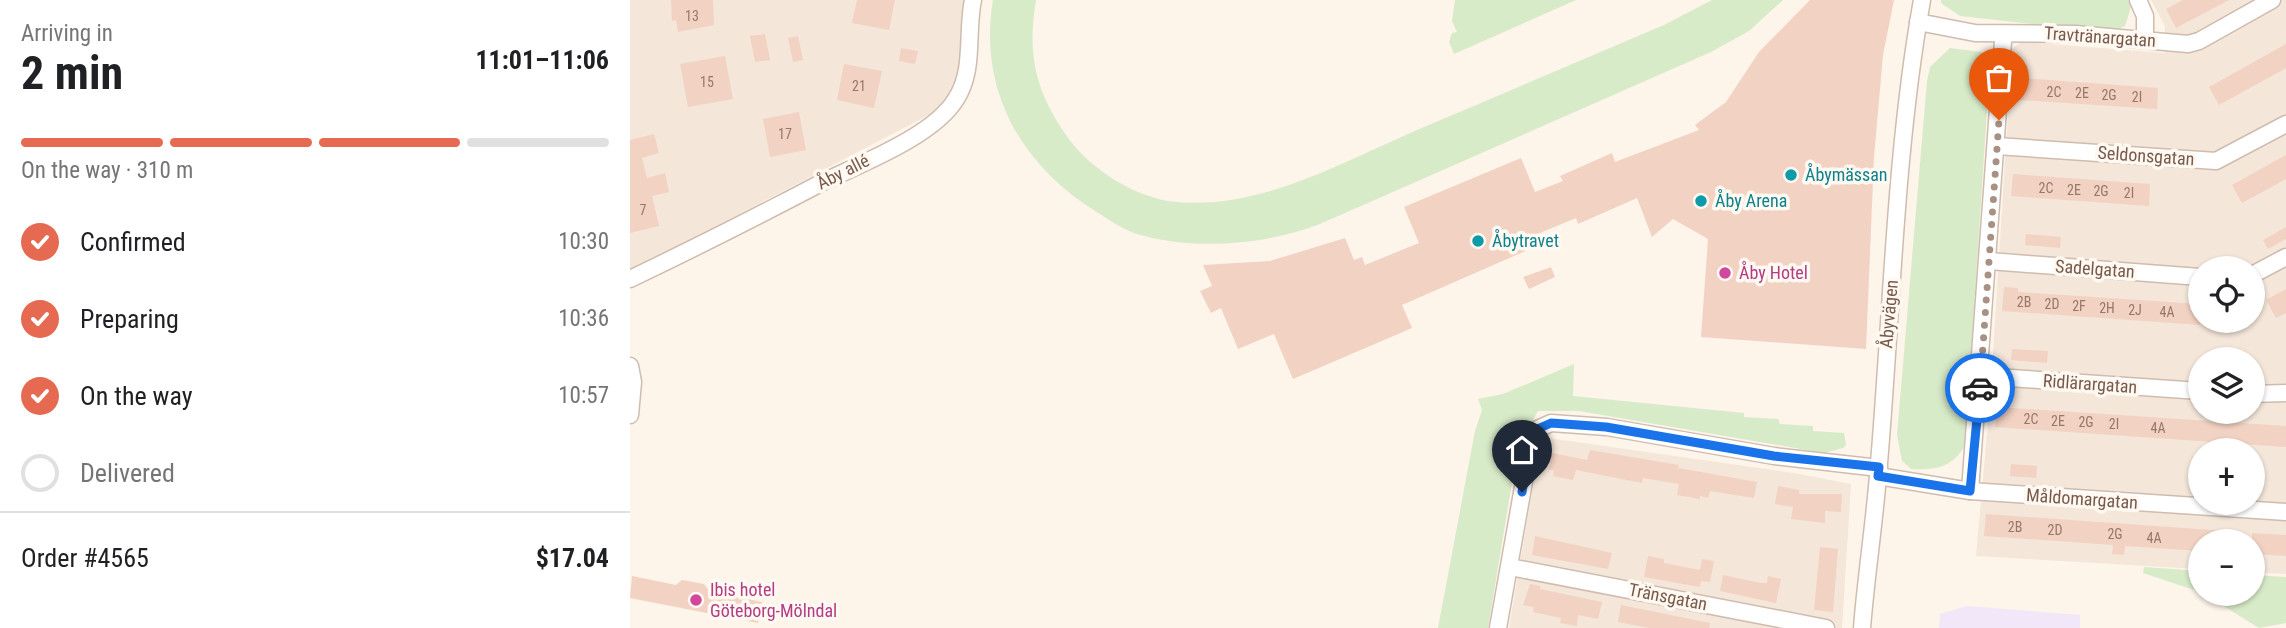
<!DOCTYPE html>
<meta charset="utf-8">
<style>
:root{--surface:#fff;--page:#f2f2f2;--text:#202124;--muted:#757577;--line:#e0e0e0;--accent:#e56a51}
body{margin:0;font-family:"Roboto Condensed",sans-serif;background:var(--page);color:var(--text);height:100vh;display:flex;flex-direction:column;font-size:26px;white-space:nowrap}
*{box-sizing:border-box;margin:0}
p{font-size:23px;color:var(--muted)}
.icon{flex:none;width:38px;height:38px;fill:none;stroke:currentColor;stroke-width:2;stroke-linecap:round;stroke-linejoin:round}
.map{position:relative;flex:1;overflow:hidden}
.drawer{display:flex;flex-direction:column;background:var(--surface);width:630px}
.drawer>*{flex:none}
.controls{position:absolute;left:1558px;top:256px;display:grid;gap:14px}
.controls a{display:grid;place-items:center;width:77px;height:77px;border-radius:50%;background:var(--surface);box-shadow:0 2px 5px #0004;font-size:35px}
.pin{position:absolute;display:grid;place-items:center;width:60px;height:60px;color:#fff;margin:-72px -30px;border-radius:50% 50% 50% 0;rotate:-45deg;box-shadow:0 0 7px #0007}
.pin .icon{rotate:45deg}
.courier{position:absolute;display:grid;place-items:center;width:70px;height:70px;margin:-35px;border:5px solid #1a73e8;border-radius:50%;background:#fff;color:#222;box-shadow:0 2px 9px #0007}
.headline em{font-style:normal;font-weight:700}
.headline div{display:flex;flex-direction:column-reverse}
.headline{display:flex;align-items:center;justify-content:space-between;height:119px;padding:0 21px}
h1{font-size:46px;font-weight:700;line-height:52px}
.bar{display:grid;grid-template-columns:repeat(4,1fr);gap:10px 7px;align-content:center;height:84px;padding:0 21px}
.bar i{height:9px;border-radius:5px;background:var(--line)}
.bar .current{background:var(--accent)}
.bar p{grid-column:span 4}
.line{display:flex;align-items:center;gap:18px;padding:0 21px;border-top:2px solid var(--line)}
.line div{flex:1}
ol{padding:0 21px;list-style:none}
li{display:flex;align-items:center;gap:21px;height:77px}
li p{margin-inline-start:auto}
li .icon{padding:7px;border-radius:50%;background:var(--accent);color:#fff;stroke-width:4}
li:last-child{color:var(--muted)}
li i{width:38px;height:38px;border:4px solid var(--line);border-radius:50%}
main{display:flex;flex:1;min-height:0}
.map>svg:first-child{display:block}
.residential{fill:#f4e6d9;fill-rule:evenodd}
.education{fill:#f1e7f9}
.green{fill:#d8ebc8}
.building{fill:#f2d2c2}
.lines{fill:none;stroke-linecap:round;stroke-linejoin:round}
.minor-casing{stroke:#cfbcaf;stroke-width:19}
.minor{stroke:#fff;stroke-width:16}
.done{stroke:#a79084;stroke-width:7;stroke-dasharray:0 12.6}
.route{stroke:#1a73e8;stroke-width:9}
.culture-dot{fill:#0f9aa8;stroke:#fff9f1;stroke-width:2.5}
.hotel-dot{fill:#d1479c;stroke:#fff9f1;stroke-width:2.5}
.labels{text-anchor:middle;stroke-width:7;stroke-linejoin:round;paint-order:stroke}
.number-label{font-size:14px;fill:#96786a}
.street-label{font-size:18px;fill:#785a4d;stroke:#fff9f1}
.culture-label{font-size:18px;fill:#0d838f;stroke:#fff9f1;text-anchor:start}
.hotel-label{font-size:18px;fill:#b23c85;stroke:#fff9f1;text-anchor:start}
</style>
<main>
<section class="drawer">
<div class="headline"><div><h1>2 min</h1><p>Arriving in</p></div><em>11:01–11:06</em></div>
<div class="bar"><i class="current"></i><i class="current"></i><i class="current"></i><i></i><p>On the way · 310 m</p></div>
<ol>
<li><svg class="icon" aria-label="check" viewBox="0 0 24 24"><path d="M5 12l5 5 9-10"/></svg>Confirmed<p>10:30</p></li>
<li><svg class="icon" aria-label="check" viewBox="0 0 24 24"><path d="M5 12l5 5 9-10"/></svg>Preparing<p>10:36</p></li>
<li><svg class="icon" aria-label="check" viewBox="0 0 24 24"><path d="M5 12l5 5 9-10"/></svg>On the way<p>10:57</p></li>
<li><i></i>Delivered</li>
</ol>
<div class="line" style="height:91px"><div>Order #4565</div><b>$17.04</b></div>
</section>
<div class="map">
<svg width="1656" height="628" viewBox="0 0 1656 628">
<rect width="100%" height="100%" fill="#fdf4ea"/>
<g class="residential">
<polygon points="0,0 336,0 331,66 324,87 308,110 0,271"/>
<path d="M1521,0H1656V574L1622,572V541H1570V569L1346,556L1360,402L1382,49L1391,42L1535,53V26ZM1570,268H1622V320H1570ZM1570,359H1622V411H1570ZM1570,450H1622V502H1570Z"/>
<polygon points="911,437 1164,473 1221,484 1212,628 879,628"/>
</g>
<polygon class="education" points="1337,606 1450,615 1450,628 1309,628 1310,614"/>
<g class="green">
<path d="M363,0H406C397,54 405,90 436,135C459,169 507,199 547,202C633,210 718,159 794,127C874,93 954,59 1034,25L1082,0H1153L1119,31L1081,52L690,224C635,245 564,251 507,234C492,229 478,219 465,211C391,165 348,89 363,0Z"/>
<polygon points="825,0 946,0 824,54 819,42 822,33 827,32 822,21"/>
<polygon points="1311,0 1498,0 1501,7 1495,26 1483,31 1463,31 1330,16 1311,3"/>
<path d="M1320,48L1351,52L1360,65L1335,446C1321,468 1306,470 1281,469L1272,461L1267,435L1297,81L1300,67Z"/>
<polygon points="944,364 943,396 1114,413 1114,417 1148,419 1150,424 1183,426 1183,431 1214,433 1216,445 1213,448 1194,453 949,411 908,411 888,446 858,628 808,628 845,431 852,410 848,399 873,394"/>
<polygon points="1514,567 1570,571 1570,592 1513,573"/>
<polygon points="1622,575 1656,577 1656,623 1629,628 1573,593 1622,593"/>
</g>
<g class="building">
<polygon points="41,0 83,0 84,25 48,32 46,20 42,21"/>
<polygon points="227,0 265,0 259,30 222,23"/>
<polygon points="1180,0 1264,0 1253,55 1244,157 1236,349 1071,337 1078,239 1043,219 1022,237 1007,198 948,224 946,218 905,235 909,245 772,305 782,328 663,379 644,334 608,349 591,308 581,313 570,291 582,286 573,265 640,261 715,238 724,260 732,257 735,265 789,243 774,207 891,158 905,192 933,181 930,176 982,153 985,162 1069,130 1065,125 1096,102 1129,52"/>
<polygon points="1553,0 1599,0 1546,28 1536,9"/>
<polygon points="135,34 140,60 125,62 120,36"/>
<polygon points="168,36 173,60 163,62 158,38"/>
<polygon points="1656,44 1656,68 1589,105 1579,87"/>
<polygon points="271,48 288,51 285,64 269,61"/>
<polygon points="95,56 103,99 58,107 50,64"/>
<polygon points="214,64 252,71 244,108 207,100"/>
<polygon points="1390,78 1528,88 1527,109 1389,100"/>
<polygon points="169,112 176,150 140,157 133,119"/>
<polygon points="24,134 29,153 12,158 17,178 35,173 39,192 22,196 29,226 0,233 0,140"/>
<polygon points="1656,155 1656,179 1612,203 1602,185"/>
<polygon points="1383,174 1520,184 1519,206 1381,196"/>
<polygon points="1656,227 1656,239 1638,249 1633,240"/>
<polygon points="1396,234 1431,237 1430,248 1395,245"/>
<polygon points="921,267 925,277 899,289 893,277"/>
<polygon points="1374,287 1388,288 1388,292 1570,304 1570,325 1372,311"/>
<polygon points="1656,289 1656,313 1646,318 1636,300"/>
<polygon points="1382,349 1418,351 1417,363 1381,360"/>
<polygon points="1367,407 1656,426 1656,447 1365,427"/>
<polygon points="960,450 1049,465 1048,468 1054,469 1127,482 1124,498 1080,491 1078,498 1070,496 1070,499 1047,495 1049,484 1013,478 1012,483 946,470 943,480 923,476 924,470 919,470 922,453 957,460"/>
<polygon points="1381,464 1407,466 1406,478 1380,476"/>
<polygon points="1148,486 1169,490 1169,494 1212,494 1211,512 1195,511 1195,523 1161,519 1163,507 1145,504"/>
<polygon points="1356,514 1610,532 1610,541 1570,541 1570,551 1495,546 1494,555 1482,554 1483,545 1354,536"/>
<polygon points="1622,533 1656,535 1656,556 1622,554"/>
<polygon points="905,536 982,553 978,569 902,555"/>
<polygon points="1190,547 1208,549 1203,612 1184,610"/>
<polygon points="1018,556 1034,559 1034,563 1070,570 1072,559 1084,561 1080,582 1071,581 1070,587 1014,577"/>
<polygon points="1093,575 1131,583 1137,583 1138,576 1151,579 1146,603 1090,591"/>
<polygon points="2,576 46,585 52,580 74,584 79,591 132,602 128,623 0,598"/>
<polygon points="900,584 910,586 910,589 972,602 968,619 948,615 947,626 930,623 931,618 903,612 904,607 893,605"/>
<polygon points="991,605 1080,623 1079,628 1019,628 988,622"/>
</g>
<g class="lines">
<defs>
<g id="minor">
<polyline points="1508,0 1515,16 1515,40"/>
<polyline points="1288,22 1345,33 1445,34 1558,44 1569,41 1642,0"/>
<polyline points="1367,146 1586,161 1656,124"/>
<polyline points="1359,261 1570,277"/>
<polyline points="1622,275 1656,257"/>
<path d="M0,279C65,248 128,216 191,183C230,164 304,136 326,99C345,70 336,32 343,0"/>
<polyline points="0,366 3,382 0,415"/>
<polyline points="1351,376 1570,391"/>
<polyline points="1622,394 1656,393"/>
<polyline points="1248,476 1340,491 1656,512"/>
<polyline points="1340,491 1373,41 1376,34"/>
<polyline points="880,567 1196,628"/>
<polyline points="868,628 903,431 921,423 977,427 1144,456 1249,468"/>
<path d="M1232,628C1236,577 1244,526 1248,475C1262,317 1264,157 1292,0"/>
</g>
</defs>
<use href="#minor" class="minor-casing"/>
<use href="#minor" class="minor"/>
</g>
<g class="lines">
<polyline class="done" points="1350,388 1369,120"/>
<polyline class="route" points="892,492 903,431 921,423 976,427 1144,456 1249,467 1248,476 1340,491 1350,388"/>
</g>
<g class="culture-dot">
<circle cx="1161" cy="175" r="7"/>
<circle cx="1071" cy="201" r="7"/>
<circle cx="848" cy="241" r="7"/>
</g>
<g class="hotel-dot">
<circle cx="1095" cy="273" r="7"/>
<circle cx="66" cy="600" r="7"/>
</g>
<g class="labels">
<g class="number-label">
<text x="62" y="21">13</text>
<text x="77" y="87">15</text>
<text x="229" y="91">21</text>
<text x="1424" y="97">2C</text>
<text x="1452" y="98">2E</text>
<text x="1479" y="100">2G</text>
<text x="1507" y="102">2I</text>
<text x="155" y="139">17</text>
<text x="1416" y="193">2C</text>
<text x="1444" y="195">2E</text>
<text x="1471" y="196">2G</text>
<text x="1499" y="198">2I</text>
<text x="13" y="215">7</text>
<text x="1394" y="307">2B</text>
<text x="1422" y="309">2D</text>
<text x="1449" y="311">2F</text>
<text x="1477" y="313">2H</text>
<text x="1505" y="315">2J</text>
<text x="1537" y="317">4A</text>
<text x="1401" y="424">2C</text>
<text x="1428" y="426">2E</text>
<text x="1456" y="427">2G</text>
<text x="1484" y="429">2I</text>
<text x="1528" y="433">4A</text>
<text x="1385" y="532">2B</text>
<text x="1425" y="535">2D</text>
<text x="1485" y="539">2G</text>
<text x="1524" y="543">4A</text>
</g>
<g class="street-label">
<text transform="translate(1470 37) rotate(4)" y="6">Travtränargatan</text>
<text transform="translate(1516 156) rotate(4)" y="6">Seldonsgatan</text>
<text transform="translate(213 172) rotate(-27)" y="6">Åby allé</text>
<text transform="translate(1465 269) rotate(4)" y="6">Sadelgatan</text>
<text transform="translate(1259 314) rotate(-85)" y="6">Åbyvägen</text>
<text transform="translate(1460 384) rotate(4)" y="6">Ridlärargatan</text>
<text transform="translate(1452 499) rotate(4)" y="6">Måldomargatan</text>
<text transform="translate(1038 597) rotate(11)" y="6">Tränsgatan</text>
</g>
<g class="culture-label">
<text x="1175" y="181">Åbymässan</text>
<text x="1085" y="207">Åby Arena</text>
<text x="862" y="247">Åbytravet</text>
</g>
<g class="hotel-label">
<text x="1109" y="279">Åby Hotel</text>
<text x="80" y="596">Ibis hotel<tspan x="80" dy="21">Göteborg-Mölndal</tspan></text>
</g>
</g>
</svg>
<div class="controls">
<a><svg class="icon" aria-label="locate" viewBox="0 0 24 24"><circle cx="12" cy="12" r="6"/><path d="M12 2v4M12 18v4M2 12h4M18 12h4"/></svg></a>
<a><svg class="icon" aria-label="layers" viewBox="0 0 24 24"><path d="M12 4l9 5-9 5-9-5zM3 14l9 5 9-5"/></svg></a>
<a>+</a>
<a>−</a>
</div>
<div class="pin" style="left:1369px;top:120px;background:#ea580c"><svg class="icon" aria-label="bag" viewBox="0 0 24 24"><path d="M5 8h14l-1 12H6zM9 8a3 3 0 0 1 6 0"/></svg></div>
<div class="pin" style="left:892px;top:492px;background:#1f2937"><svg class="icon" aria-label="home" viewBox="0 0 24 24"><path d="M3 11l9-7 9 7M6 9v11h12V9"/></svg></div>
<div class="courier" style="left:1350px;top:388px"><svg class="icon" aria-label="car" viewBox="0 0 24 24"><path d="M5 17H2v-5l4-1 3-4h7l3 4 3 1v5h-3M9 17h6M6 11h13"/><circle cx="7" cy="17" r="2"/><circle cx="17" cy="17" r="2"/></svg></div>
</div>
</main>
